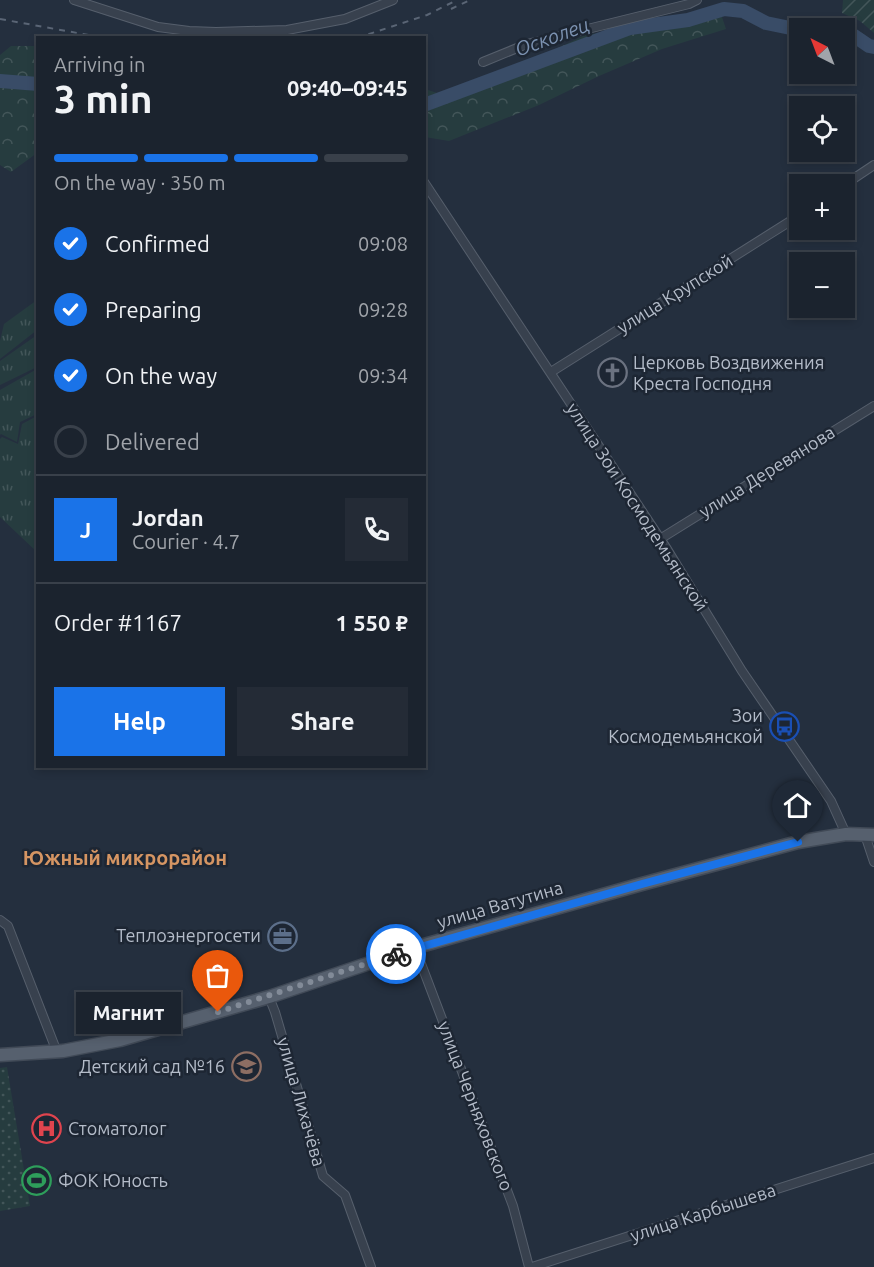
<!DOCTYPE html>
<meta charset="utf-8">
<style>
:root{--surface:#1b232e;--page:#242b36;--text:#f1f3f6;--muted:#a0a4aa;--line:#39404a;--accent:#1a73e8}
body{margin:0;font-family:Ubuntu,sans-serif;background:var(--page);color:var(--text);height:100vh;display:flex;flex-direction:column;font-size:22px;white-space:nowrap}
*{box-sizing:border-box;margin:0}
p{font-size:20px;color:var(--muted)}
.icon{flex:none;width:33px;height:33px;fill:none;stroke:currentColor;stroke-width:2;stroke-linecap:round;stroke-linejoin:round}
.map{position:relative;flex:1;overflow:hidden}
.panel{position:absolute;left:36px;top:36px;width:390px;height:732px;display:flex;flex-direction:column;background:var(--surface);border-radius:0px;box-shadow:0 3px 9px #0003,0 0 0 2px var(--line)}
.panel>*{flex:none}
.needle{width:39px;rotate:318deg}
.fabs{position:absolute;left:789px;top:18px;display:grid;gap:12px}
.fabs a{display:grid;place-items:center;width:66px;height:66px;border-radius:0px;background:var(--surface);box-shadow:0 3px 9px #0003,0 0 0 2px var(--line);font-size:30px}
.pin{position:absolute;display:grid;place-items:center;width:51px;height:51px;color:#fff;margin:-62px -26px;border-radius:50% 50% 50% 0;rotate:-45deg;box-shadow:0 0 6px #0007}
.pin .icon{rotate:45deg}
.courier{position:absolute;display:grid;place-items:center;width:60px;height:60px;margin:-30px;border:4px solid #1a73e8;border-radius:50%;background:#fff;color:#222;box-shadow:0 2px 8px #0007}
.bubble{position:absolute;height:42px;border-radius:0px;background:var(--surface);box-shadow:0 3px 9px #0003,0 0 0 2px var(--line);font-size:20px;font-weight:700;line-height:42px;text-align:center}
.head em{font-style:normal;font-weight:700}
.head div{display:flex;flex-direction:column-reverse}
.head{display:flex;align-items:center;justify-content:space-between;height:102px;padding:0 18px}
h1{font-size:39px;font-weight:700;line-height:45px}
.bar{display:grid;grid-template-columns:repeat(4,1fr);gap:9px 6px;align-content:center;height:72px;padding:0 18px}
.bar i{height:8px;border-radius:4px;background:var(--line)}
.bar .on{background:var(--accent)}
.bar p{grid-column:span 4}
.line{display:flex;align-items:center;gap:15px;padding:0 18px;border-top:2px solid var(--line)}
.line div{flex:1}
.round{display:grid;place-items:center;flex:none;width:63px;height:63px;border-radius:0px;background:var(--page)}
ol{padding:0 18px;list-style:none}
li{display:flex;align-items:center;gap:18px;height:66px}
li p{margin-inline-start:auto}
li .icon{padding:6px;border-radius:50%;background:var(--accent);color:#fff;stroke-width:4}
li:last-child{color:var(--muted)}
li i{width:33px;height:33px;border:3px solid var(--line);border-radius:50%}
.action{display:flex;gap:12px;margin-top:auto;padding:12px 18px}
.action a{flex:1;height:69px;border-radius:0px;background:var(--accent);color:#fff;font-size:24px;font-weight:700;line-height:69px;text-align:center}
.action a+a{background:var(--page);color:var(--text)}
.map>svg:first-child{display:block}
.grass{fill:url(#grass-tufts)}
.forest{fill:url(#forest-crowns)}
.park{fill:url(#park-dots)}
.garden{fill:url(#garden-furrows)}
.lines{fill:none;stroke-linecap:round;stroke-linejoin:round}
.river{stroke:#394c67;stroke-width:14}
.street-casing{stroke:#565f6c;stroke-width:10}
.primary-casing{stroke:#414a57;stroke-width:15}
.street{stroke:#38414e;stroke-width:8}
.primary{stroke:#56606e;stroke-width:12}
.rail{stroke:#5a6575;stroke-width:2;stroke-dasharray:6 6;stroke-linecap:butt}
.done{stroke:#828b98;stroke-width:6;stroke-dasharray:0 10.8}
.route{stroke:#1a73e8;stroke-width:8}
.labels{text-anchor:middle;stroke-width:5;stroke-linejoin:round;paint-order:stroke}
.street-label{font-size:18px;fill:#b4bcc9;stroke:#1d2633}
.poi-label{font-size:18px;fill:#b4bcc9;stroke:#1d2633;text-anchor:start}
.water-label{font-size:20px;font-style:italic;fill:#7c92b1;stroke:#1d2633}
.neighbourhood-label{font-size:20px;font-weight:bold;fill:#d59563;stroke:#1d2633}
</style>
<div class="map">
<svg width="874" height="1267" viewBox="0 0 874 1267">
<defs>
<pattern id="grass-tufts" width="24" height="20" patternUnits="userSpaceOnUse" patternTransform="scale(1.5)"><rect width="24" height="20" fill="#263c3f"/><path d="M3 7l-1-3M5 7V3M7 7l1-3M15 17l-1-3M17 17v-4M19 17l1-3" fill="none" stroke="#435659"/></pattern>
<pattern id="forest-crowns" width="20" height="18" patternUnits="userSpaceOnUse" patternTransform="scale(1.5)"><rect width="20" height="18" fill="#263c3f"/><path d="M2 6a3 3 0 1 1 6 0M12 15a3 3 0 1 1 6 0" fill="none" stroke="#435659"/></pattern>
<pattern id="park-dots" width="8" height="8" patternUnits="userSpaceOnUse" patternTransform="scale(1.5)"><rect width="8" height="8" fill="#263c3f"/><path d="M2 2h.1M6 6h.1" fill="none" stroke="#435659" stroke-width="1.8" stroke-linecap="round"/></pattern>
<pattern id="garden-furrows" width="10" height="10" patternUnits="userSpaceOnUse" patternTransform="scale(1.5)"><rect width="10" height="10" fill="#263c3f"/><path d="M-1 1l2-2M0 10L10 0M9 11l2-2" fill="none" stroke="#435659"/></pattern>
</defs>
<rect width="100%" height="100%" fill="#242f3e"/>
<g class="grass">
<polygon points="37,300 37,330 0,359 0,341 4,324"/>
<polygon points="37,335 37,367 0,385 0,361"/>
<polygon points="37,369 37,414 20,422 17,442 1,434 0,435 0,390"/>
<polygon points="37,416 37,552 0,517 0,439 2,437 18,444 22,424"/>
</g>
<g class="forest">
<polygon points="719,8 726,29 662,49 599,76 539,105 449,141 425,137 425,89 437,93 466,89 529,62 585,35 632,28 666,18"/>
<polygon points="11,46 38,46 37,153 11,172 0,165 0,55"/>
</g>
<polygon class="park" points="7,1067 30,1206 0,1211 0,1068"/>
<polygon class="garden" points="843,0 874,0 874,33 860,21 842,13"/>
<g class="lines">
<g class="river">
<polyline points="828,28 832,26 843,28"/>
<polyline points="844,29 869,46 874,47"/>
<polyline points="0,81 38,84"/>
<polyline points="424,105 630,28 688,20 724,9 743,11 766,23 800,30"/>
</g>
<defs>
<g id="street">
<polyline points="74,0 158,27 189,31 216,32 287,30 345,19 393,0"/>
<polyline points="483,62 527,44 689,4 697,0"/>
<polyline points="424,182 667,549 742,671 831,801 846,834"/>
<polyline points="844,185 874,165"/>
<polyline points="551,372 800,215"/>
<polyline points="660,539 874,406"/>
<polyline points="865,835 874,862"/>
<polyline points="0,920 8,926 57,1052"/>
<polyline points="417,947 420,961 513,1206 529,1267"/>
<polyline points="269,997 275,1012 323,1176 345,1195 371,1267"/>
<polyline points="532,1267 874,1158"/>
</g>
<polyline id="primary" points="0,1055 63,1051 120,1040 269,997 417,947 642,884 798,842 846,834 874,835"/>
</defs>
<use href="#street" class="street-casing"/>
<use href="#primary" class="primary-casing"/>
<use href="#street" class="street"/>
<use href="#primary" class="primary"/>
<g class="rail">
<polyline points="451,9 470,0"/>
<polyline points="0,19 105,38"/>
<polyline points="357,38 427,15 457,0"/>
</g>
</g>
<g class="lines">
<polyline class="done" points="218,1012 396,954"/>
<polyline class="route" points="396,954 642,884 798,842"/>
</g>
<defs>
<symbol id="church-ring" viewBox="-11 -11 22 22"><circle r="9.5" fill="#1d2633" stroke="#6b7280" stroke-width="1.5"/><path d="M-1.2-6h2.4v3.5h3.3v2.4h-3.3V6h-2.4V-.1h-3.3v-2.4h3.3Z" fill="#6b7280"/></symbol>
<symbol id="bus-ring" viewBox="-11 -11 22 22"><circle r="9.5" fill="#1d2633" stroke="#1a4fb4" stroke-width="1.5"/><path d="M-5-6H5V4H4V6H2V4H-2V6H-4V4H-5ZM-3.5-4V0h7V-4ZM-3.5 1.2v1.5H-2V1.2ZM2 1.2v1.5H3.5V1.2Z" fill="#1a4fb4"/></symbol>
<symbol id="office-ring" viewBox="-11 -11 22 22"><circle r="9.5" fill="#1d2633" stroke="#5c6f8a" stroke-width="1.5"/><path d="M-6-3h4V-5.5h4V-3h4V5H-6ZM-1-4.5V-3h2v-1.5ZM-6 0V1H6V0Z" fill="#5c6f8a"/></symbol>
<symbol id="school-ring" viewBox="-11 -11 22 22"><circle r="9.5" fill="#1d2633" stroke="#8d6e63" stroke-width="1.5"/><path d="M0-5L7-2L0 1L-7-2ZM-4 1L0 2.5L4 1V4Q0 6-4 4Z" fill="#8d6e63"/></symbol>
<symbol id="hospital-ring" viewBox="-11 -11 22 22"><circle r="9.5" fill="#1d2633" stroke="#e0444e" stroke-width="1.5"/><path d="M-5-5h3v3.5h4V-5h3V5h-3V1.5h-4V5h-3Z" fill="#e0444e"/></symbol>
<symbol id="stadium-ring" viewBox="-11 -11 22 22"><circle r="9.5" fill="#1d2633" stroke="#2e9e5b" stroke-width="1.5"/><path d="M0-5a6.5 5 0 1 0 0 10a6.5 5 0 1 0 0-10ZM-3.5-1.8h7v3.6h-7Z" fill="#2e9e5b"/></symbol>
</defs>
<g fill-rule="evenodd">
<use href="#church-ring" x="596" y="356" width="33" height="33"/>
<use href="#bus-ring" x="768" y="710" width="33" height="33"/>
<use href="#office-ring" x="266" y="920" width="33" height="33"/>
<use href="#school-ring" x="230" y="1050" width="33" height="33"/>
<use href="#hospital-ring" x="30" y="1112" width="33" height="33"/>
<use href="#stadium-ring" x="20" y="1164" width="33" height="33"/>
</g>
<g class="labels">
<g class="street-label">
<text transform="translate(675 294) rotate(-32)" y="6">улица Крупской</text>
<text transform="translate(767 472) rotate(-32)" y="6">улица Деревянова</text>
<text transform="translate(637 507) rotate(57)" y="6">улица Зои Космодемьянской</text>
<text transform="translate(500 905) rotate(-16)" y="6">улица Ватутина</text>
<text transform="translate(301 1102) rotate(74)" y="6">улица Лихачёва</text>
<text transform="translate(475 1106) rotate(69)" y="6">улица Черняховского</text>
<text transform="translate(703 1213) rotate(-18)" y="6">улица Карбышева</text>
</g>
<g class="poi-label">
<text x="633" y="369">Церковь Воздвижения<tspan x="633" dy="21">Креста Господня</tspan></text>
<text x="763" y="722" text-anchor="end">Зои<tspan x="763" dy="21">Космодемьянской</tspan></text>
<text x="261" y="942" text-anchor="end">Теплоэнергосети</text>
<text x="225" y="1073" text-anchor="end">Детский сад №16</text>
<text x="68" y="1135">Стоматолог</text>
<text x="58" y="1187">ФОК Юность</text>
</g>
<g class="water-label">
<text transform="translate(552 37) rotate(-20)" y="7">Осколец</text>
</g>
<g class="neighbourhood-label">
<text x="125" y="865">Южный микрорайон</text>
</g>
</g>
</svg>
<div class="fabs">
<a><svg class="needle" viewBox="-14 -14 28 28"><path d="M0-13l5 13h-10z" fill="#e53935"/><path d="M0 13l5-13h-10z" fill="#a0a4aa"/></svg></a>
<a><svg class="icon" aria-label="locate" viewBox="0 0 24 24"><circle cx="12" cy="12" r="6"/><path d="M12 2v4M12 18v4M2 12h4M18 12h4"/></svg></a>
<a>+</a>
<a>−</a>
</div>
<div class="pin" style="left:218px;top:1012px;background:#ea580c"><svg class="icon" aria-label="bag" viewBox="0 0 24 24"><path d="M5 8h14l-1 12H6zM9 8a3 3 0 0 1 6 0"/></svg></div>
<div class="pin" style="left:798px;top:842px;background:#1f2937"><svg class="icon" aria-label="home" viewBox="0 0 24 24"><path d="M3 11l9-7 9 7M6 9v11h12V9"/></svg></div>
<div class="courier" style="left:396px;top:954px"><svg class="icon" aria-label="bike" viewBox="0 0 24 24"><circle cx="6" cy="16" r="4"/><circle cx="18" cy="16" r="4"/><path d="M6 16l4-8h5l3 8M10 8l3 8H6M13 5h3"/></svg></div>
<div class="bubble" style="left:76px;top:992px;width:105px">Магнит</div>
<section class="panel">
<div class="head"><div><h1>3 min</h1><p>Arriving in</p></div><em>09:40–09:45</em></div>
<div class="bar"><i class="on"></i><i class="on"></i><i class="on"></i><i></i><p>On the way · 350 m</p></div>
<ol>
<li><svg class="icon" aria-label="check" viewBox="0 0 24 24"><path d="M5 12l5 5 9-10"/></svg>Confirmed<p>09:08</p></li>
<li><svg class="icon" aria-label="check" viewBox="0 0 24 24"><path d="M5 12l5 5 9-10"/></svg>Preparing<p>09:28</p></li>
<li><svg class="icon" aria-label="check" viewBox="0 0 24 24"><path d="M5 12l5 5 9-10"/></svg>On the way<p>09:34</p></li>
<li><i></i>Delivered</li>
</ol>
<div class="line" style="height:108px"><b class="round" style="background:var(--accent);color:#fff">J</b><div><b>Jordan</b><p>Courier · 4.7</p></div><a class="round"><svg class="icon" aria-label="phone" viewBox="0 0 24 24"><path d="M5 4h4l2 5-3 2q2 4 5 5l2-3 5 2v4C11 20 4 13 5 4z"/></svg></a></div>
<div class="line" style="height:78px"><div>Order #1167</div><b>1 550 ₽</b></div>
<div class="action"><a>Help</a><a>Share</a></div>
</section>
</div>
